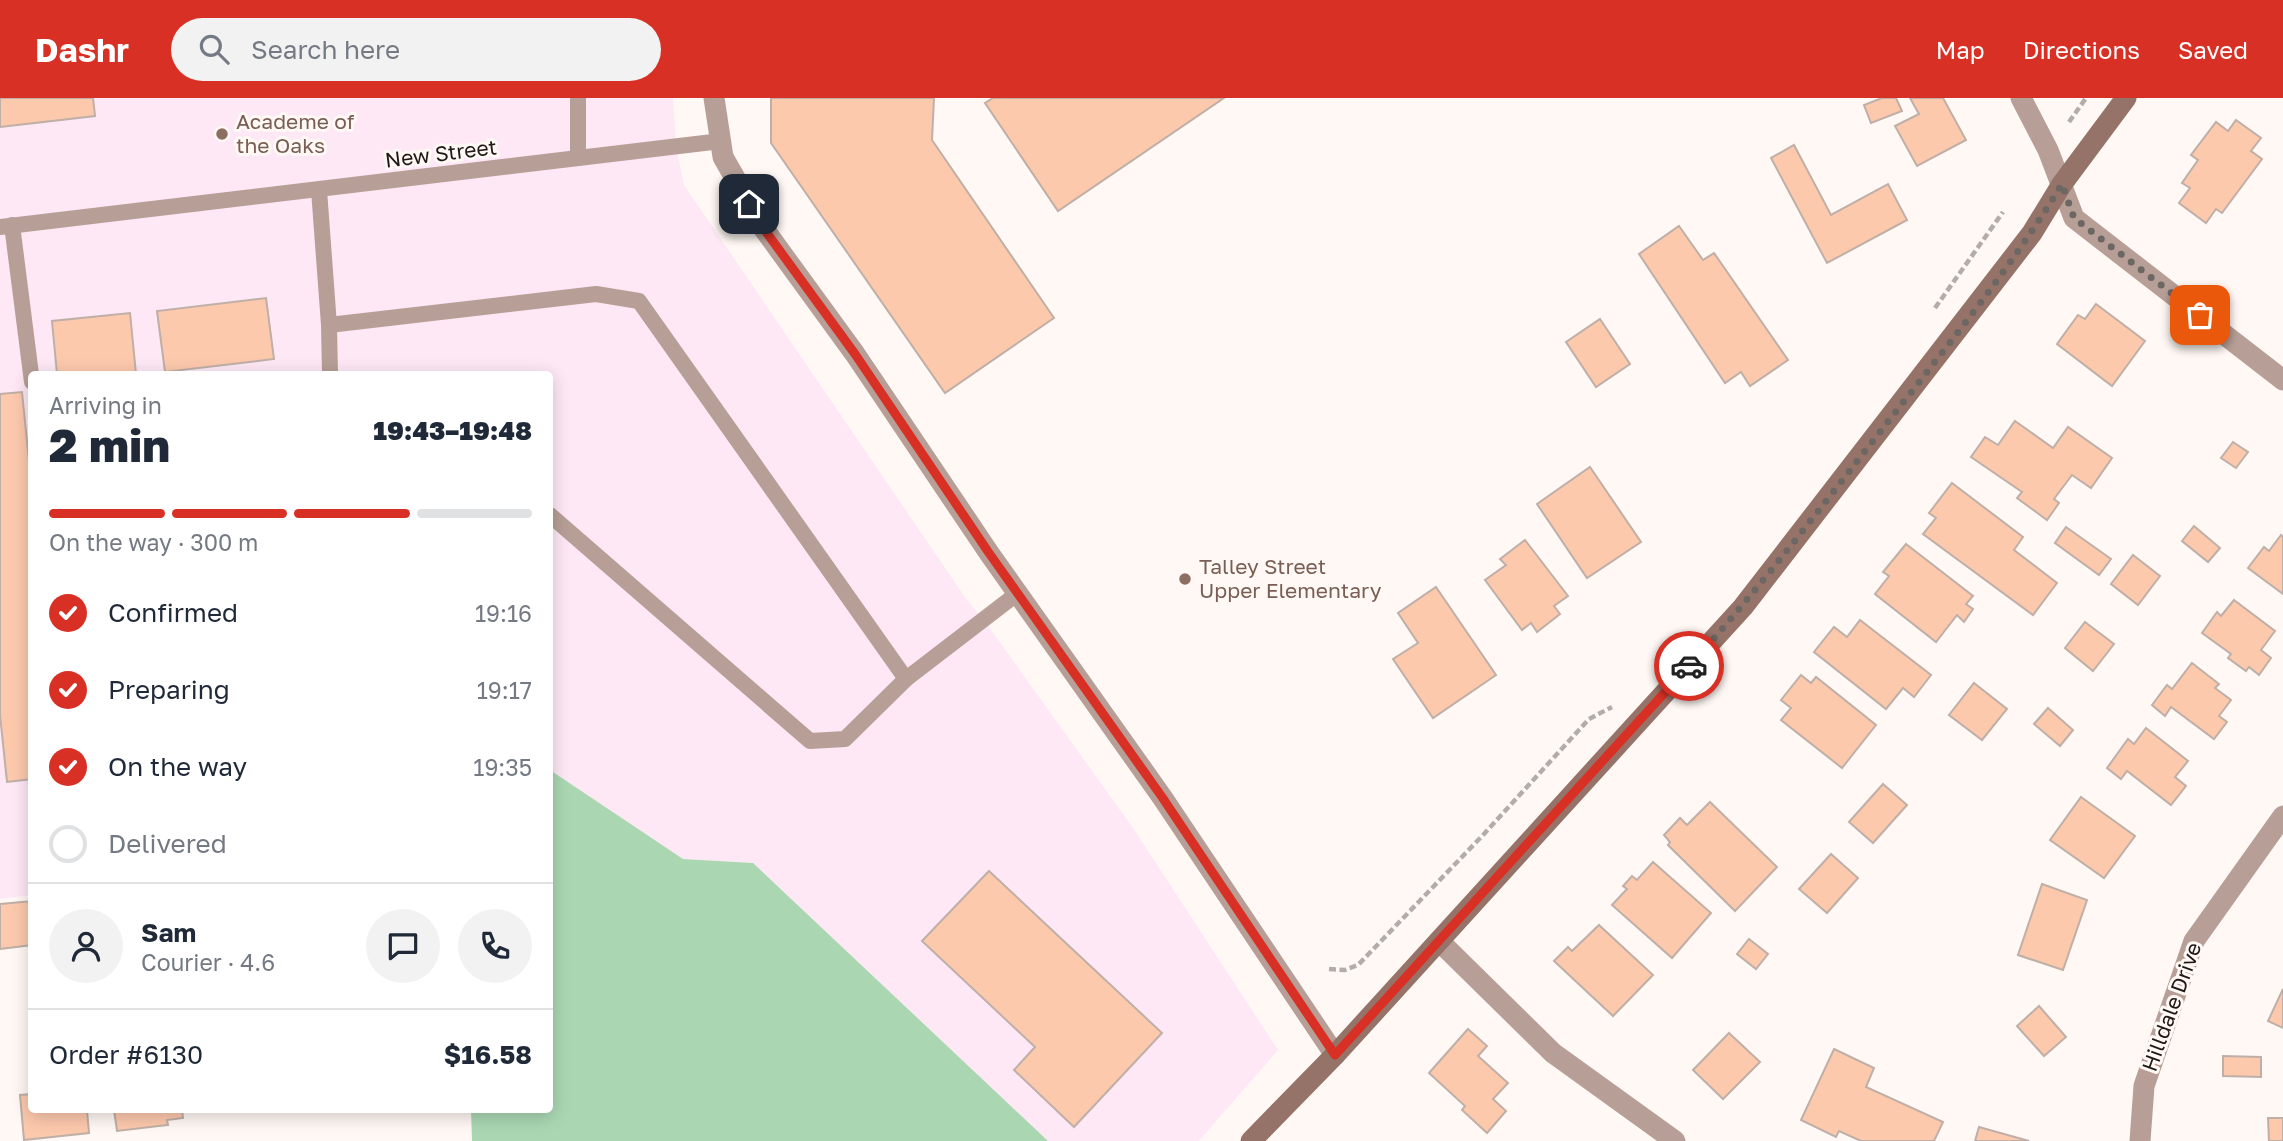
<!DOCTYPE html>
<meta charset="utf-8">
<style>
:root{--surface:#fff;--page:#f2f2f3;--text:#1f2937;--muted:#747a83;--line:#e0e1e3;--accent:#d93025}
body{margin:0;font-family:"Golos Text",sans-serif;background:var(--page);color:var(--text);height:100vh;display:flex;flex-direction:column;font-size:26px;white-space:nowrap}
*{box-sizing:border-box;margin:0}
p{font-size:23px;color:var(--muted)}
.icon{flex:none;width:38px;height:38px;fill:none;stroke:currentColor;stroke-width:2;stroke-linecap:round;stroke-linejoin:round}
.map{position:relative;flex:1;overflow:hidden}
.drawer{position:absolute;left:28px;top:273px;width:525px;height:742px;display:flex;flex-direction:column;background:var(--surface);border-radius:7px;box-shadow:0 4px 18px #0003}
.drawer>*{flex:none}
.pin{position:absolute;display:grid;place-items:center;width:60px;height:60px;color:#fff;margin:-30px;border-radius:14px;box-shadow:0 4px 10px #0006}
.courier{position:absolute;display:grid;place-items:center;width:70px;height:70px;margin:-35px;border:5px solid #d93025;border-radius:50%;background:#fff;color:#222;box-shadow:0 2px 9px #0007}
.headline em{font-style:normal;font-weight:800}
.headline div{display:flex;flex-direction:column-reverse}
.headline{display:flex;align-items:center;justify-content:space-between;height:119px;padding:0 21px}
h1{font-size:46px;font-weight:800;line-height:52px}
.bar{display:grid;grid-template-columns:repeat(4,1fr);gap:10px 7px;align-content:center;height:84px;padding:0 21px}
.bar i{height:9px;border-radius:5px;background:var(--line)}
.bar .active{background:var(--accent)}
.bar p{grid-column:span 4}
.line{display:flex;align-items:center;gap:18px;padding:0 21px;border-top:2px solid var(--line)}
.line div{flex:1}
.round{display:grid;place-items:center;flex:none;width:74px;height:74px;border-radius:37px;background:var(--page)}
ol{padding:0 21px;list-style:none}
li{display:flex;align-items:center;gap:21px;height:77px}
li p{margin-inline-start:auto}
li .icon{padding:7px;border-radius:50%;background:var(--accent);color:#fff;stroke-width:4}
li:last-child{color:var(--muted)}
li i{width:38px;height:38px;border:4px solid var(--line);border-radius:50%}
header{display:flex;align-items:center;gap:42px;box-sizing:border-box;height:98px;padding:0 35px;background:var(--accent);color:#fff}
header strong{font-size:33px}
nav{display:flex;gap:38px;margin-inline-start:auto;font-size:24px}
.search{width:490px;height:63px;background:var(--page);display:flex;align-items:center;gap:18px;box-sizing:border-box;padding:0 24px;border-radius:38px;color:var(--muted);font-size:26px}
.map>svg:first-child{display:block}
.commercial{fill:#fee8f6}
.forest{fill:#aad7b2}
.building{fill:#fdc9ad;stroke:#bfafa7;stroke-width:2}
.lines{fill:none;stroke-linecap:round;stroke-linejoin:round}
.path{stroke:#b3ada9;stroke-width:4.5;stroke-dasharray:7 3.5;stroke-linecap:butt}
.lane{stroke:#b79f97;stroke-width:16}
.street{stroke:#b79f97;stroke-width:21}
.secondary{stroke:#967368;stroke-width:21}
.done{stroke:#6d6764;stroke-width:7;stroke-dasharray:0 12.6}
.route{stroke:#d93025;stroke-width:9}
.education-dot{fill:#8d6e63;stroke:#fff8f4;stroke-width:2.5}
.labels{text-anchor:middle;stroke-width:6;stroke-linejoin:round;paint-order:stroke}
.education-label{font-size:21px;fill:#785e54;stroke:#fff8f4;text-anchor:start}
.street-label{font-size:21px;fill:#1e1916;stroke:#fff8f4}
</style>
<header>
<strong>Dashr</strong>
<div class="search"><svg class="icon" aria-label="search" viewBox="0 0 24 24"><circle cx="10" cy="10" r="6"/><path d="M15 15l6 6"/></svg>Search here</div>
<nav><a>Map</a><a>Directions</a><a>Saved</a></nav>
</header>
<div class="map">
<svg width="2283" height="1043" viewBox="0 0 2283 1043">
<rect width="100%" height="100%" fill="#fff8f4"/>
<polygon class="commercial" points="0,0 673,0 676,48 684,87 967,502 989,529 1133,730 1278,952 1199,1043 1048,1043 753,765 683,761 550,672 550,276 32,276 31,797 0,801"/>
<polygon class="forest" points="550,672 683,761 753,765 1048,1043 472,1043 471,1012 550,1012"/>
<g class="building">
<polygon points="0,0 93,0 95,18 0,29"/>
<polygon points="771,0 934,0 932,42 1054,220 945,295 771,45"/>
<polygon points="993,0 1224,0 1058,113 985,5"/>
<polygon points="1882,0 1896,0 1902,13 1871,25 1864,7"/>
<polygon points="1910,0 1943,0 1966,42 1917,68 1895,28 1919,16"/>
<polygon points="2236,22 2261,40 2251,53 2262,61 2222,115 2216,111 2206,125 2179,105 2190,90 2182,85 2198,62 2191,57 2216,24 2228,33"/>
<polygon points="1794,47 1831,117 1888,86 1907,122 1827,165 1771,60"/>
<polygon points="1679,128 1703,162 1714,155 1788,262 1750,288 1741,274 1725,285 1639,156"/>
<polygon points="266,200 274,261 165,274 157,213"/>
<polygon points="2096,206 2145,243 2112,288 2057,246 2078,217 2085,221"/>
<polygon points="130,215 136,276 57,276 52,223"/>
<polygon points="1600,221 1630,266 1596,289 1566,244"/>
<polygon points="22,294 32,392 32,681 7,684 0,617 0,296"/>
<polygon points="2015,323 2053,350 2068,329 2112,360 2091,390 2072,377 2054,401 2059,405 2047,422 2017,400 2022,394 1971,359 1985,339 1998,347"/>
<polygon points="2233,344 2248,354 2236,370 2221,360"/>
<polygon points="1590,369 1641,444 1587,480 1537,406"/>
<polygon points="1952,385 2023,439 2014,452 2057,485 2033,517 1923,436 1936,420 1929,415"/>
<polygon points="2194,428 2220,450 2208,464 2182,443"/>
<polygon points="2066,429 2111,461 2099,477 2055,445"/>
<polygon points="2281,437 2283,439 2283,496 2248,470 2264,449 2269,453"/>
<polygon points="1525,442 1568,498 1554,508 1560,516 1537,534 1531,525 1522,532 1485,482 1506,467 1500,461"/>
<polygon points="1906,446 1973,498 1966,506 1973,511 1964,524 1957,517 1936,544 1875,496 1889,478 1883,474"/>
<polygon points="2133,457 2160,478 2138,507 2111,486"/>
<polygon points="1436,489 1496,577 1433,620 1393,561 1418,545 1398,515"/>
<polygon points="2234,502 2275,533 2261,552 2271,560 2259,577 2249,569 2246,573 2228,560 2231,556 2202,535 2217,514 2221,518"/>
<polygon points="1860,522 1931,577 1914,599 1903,590 1886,611 1814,554 1834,529 1847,539"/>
<polygon points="2085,524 2114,546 2093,573 2065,550"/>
<polygon points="2192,565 2219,586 2215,590 2231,602 2219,618 2227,624 2214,641 2171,609 2165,618 2152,607 2167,587 2172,591"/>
<polygon points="1801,577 1811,585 1816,579 1876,627 1842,670 1781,622 1791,610 1781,602"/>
<polygon points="1974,585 2007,611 1982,642 1949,617"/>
<polygon points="2048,610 2073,632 2060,648 2034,626"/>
<polygon points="2146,630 2188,663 2175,679 2186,688 2171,707 2127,673 2121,681 2107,670 2128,641 2134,646"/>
<polygon points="1883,686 1907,707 1873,745 1849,724"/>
<polygon points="2081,699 2135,738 2104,780 2050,742"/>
<polygon points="1710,704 1777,769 1735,813 1668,747 1670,744 1664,737 1680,720 1687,727"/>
<polygon points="1831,756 1858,780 1827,815 1799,791"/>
<polygon points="1653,764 1711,815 1672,860 1612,807 1627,791 1623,788 1632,778 1637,782"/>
<polygon points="989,773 1162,935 1074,1029 1014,972 1035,949 922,843"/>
<polygon points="2042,786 2087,802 2063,872 2018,857"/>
<polygon points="32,803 32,847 0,851 0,806"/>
<polygon points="1599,827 1653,877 1613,918 1554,863 1568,849 1572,853"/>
<polygon points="1749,841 1768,856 1756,871 1737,856"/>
<polygon points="2283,891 2283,930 2268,923"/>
<polygon points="2039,908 2066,939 2044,958 2017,928"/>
<polygon points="1468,931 1487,948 1478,958 1508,985 1493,1001 1506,1013 1487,1035 1462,1012 1465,1008 1429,975"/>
<polygon points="1729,935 1760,964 1723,1001 1693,972"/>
<polygon points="1834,951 1874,970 1866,989 1943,1024 1934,1043 1861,1043 1839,1033 1836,1039 1801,1022"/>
<polygon points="2223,958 2261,959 2261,979 2223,978"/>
<polygon points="32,996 32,1012 87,1012 89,1035 24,1042 20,997"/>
<polygon points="114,1012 182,1012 183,1020 167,1022 168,1027 117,1033"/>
<polygon points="2268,1020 2283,1020 2283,1043 2269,1043"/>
<polygon points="1979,1029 2029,1043 1975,1043"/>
</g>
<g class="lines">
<g class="path">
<polyline points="2069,24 2086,0"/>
<polyline points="1935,210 2003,114"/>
<polyline points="1329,871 1345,872 1358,867 1484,736 1589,621 1612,609"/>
</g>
<g class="lane">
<polyline points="578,0 578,60"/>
<polyline points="319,92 329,227 330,276"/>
<polyline points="12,127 32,284"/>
<polyline points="0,129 721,43"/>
<polyline points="329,227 596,196 639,203 906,581"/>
<polyline points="550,417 810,643 845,641 906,581 1018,495"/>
</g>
<g class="street">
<polyline points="714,0 723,59 764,131 855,256 989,455 1162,699 1335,957"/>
<polyline points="2021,0 2048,52 2074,120 2283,282"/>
<polyline points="1439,843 1553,955 1675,1043"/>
<polyline points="2140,1043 2144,988 2194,843 2283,718"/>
</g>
<polyline class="secondary" points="1251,1043 1335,957 1743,509 2032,135 2062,86 2126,0"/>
</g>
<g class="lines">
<path class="done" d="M1689,568C1757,494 1818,413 1880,334C1943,253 2009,173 2062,86L2074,120L2200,217"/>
<polyline class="route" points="749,106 764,131 855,256 989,455 1162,699 1335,957 1689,568"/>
</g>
<g class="education-dot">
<circle cx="222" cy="36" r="7"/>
<circle cx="1185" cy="481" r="7"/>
</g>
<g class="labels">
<g class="education-label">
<text x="236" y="31">Academe of<tspan x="236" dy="24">the Oaks</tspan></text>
<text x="1199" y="476">Talley Street<tspan x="1199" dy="24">Upper Elementary</tspan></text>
</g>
<g class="street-label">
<text transform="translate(441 56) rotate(-7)" y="7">New Street</text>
<text transform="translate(2172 909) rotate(-70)" y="7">Hilldale Drive</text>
</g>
</g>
</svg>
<div class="pin" style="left:2200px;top:217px;background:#ea580c"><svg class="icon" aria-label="bag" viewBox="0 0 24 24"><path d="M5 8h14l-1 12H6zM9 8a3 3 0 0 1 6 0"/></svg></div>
<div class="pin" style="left:749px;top:106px;background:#1f2937"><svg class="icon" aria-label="home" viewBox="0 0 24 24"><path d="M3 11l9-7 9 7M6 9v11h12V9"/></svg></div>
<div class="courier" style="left:1689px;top:568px"><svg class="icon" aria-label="car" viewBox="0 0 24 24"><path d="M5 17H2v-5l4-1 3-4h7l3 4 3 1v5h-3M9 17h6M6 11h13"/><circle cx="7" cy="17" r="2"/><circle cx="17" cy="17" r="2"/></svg></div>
<section class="drawer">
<div class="headline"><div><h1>2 min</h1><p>Arriving in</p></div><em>19:43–19:48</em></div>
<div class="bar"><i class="active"></i><i class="active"></i><i class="active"></i><i></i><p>On the way · 300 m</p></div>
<ol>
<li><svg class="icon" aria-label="check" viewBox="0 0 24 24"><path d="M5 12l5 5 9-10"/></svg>Confirmed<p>19:16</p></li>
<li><svg class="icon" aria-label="check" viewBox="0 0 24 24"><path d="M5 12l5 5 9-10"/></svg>Preparing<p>19:17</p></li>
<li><svg class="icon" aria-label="check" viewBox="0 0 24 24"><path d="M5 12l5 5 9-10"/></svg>On the way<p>19:35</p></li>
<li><i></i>Delivered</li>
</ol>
<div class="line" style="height:126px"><a class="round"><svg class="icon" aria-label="person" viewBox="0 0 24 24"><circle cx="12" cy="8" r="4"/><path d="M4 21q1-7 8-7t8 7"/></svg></a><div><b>Sam</b><p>Courier · 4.6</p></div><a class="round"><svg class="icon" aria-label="chat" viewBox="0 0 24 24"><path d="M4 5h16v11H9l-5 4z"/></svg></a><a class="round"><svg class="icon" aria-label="phone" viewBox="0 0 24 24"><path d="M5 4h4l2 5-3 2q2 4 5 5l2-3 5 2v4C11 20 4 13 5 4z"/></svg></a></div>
<div class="line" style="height:91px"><div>Order #6130</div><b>$16.58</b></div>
</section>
</div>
